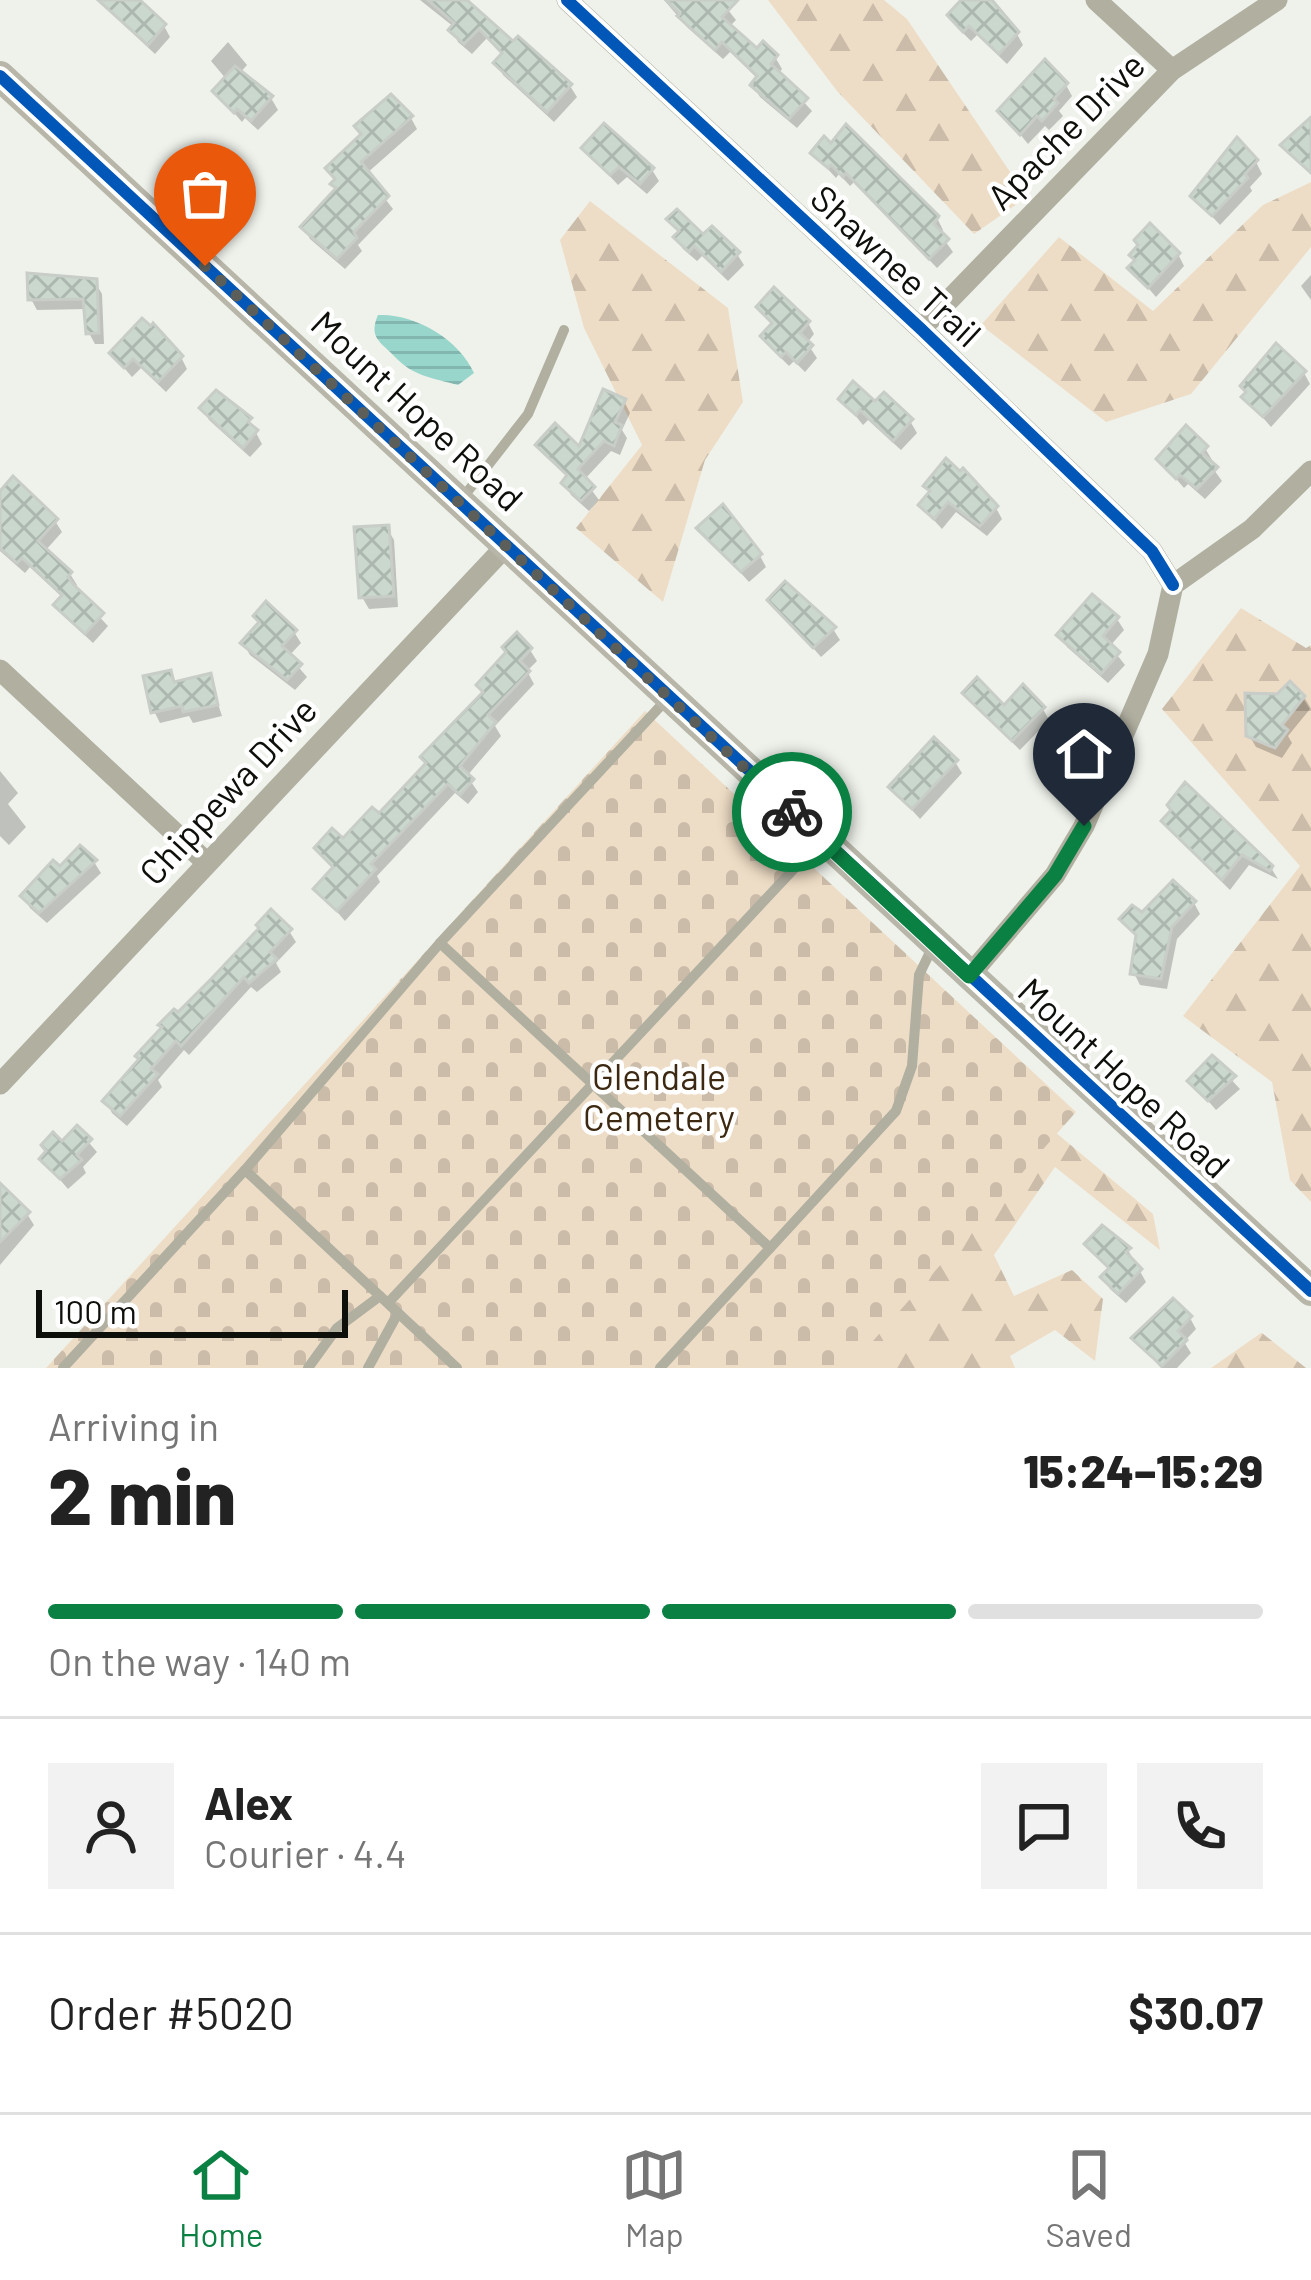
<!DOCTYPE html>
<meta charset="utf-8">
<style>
:root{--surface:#fff;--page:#f2f2f2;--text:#222;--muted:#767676;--line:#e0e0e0;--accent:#0b8043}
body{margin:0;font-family:Barlow,sans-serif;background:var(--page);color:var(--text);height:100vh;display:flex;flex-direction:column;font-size:45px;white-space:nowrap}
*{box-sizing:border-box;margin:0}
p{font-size:39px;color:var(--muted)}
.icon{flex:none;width:66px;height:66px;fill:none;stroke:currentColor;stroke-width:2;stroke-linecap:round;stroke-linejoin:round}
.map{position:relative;height:1368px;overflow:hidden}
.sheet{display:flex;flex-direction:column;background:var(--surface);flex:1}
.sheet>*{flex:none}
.scale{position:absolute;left:36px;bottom:30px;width:312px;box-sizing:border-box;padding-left:12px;border:6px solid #0d0f0b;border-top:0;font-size:33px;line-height:42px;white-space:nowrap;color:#0d0f0b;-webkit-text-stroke:9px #fff;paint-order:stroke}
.pin{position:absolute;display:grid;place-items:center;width:102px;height:102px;color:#fff;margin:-123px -51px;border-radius:50% 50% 50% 0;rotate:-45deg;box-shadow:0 0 12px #0007}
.pin .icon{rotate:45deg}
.courier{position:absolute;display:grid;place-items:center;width:120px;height:120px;margin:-60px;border:9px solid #0b8043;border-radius:50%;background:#fff;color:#222;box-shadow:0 3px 15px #0007}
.overview em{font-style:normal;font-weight:800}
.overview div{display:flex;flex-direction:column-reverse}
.overview{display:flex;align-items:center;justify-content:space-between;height:204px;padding:0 48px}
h1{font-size:78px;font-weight:800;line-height:90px}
.bar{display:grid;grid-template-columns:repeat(4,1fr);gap:18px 12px;align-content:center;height:144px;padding:0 48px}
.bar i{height:15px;border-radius:9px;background:var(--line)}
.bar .current{background:var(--accent)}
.bar p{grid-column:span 4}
.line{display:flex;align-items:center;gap:30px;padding:0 48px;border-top:3px solid var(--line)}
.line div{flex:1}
.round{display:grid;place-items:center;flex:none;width:126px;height:126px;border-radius:0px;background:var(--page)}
.dock{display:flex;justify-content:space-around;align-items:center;height:168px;border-top:3px solid var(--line);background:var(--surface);font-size:33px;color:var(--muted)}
.dock a{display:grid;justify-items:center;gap:6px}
.dock .current{color:var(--accent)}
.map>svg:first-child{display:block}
.forest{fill:url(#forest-firs)}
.cemetery{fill:url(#cemetery-stones)}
.water{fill:url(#water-rules)}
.shadow{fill:#0003}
.building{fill:url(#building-cross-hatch);stroke:#c8cdc8;stroke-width:3}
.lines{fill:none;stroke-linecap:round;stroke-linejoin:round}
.lane{stroke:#b0afa0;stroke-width:10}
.street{stroke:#b0afa0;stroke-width:21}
.secondary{stroke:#b8b6a9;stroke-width:30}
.cycleway-casing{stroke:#fff;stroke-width:20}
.cycleway{stroke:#0057b8;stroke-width:12}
.done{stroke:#5c5e59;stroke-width:12;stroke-dasharray:0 21.6}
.route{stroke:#0b8043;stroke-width:15}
.labels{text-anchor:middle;stroke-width:9;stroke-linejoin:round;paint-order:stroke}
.street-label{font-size:36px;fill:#0d0f0b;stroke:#fff}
.park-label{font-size:36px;fill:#3d2912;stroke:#fff}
</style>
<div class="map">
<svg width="1311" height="1368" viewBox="0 0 1311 1368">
<defs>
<pattern id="forest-firs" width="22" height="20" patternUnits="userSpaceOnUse" patternTransform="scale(3)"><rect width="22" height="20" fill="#eeddc6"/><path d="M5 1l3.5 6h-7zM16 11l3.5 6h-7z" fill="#cbbca9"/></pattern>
<pattern id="cemetery-stones" width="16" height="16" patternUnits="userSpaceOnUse" patternTransform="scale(3)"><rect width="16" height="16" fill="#eeddc6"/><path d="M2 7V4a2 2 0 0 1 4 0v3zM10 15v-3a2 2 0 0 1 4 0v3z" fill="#cbbca9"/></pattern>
<pattern id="water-rules" width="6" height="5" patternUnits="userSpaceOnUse" patternTransform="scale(3)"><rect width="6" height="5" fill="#98d6cc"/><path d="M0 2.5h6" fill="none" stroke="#82b6ae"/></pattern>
<pattern id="building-cross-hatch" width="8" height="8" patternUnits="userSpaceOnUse" patternTransform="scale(3)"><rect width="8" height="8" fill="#cad8cd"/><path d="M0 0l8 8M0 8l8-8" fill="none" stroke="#acb8af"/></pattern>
</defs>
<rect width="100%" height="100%" fill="#eff2eb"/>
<g class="forest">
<polygon points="768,0 884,0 907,19 1027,197 974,234 837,91"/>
<polygon points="1311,182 1311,247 1191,394 1106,422 981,325 1059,237 1153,311 1263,205"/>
<polygon points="590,201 728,308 743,402 705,460 663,602 576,528 642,445 584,328 560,240"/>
<polygon points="1241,608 1306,648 1311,645 1311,1202 1290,1180 1272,1082 1183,1016 1300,866 1162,709"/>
<polygon points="987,1075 1153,1214 1160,1250 1055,1167 994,1255 1014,1296 1072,1270 1103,1299 1095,1361 1055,1330 1010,1356 1015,1368 715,1368"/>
<polygon points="1262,1333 1306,1368 1211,1368 1261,1333"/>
</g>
<polygon class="cemetery" points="645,711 1076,1112 849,1368 46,1368"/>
<path class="water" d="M378,315C414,313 459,339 474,373L458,385C432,378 413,376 395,357C381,342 368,338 378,315Z"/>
<g class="shadow">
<polygon points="97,0 135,0 164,26 170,37 155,54"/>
<polygon points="420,0 463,0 514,45 570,86 577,97 554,122 503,75 497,63 504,56 487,38 472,54 458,42 452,30 454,27"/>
<polygon points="664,0 720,0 736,20 729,27 757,52 775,57 782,69 778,74 812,111 797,128 760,97 753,85 758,79 730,52 723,59 688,28"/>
<polygon points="965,0 986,0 1017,34 1023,45 1007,64 977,35 971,41 957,27 951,16"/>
<polygon points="228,42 247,65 239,74 271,98 278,110 258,130 245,118 242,122 216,92 227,80 211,61"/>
<polygon points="1066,85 1072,96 1059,111 1063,116 1049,130 1045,126 1028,144 1001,111"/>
<polygon points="411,118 417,129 366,174 393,209 358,245 362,251 345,269 310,239 304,227 338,191 363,136"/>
<polygon points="585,149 652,170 659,181 647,194 627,177 618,185"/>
<polygon points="813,153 937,218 943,230 940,234 953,252 937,268 854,182 850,186 839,174 836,178"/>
<polygon points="1256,162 1262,174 1250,187 1252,191 1220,225 1193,196"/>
<polygon points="670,220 737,254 744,265 728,281 702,256 697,261 683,249 676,238 680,234"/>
<polygon points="1178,254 1184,266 1156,297 1131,268"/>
<polygon points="1311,275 1311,300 1301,286"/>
<polygon points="95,282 102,294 104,344 95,344 89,333 87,309 37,310 31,299"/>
<polygon points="760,308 808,323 814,334 807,343 817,358 805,372 794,361 789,366 770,347 764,336 773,326"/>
<polygon points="112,354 181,357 187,369 166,392 141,368 132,377"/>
<polygon points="1304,373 1310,384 1271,427 1245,397"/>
<polygon points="842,399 876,405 910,421 917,433 901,450 868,420 863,425"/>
<polygon points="624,401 630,413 622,430 627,438 620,455 611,451 584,480 599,500 589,511 571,495 565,483 568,478 539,445 580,451"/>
<polygon points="203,409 249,420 262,444 250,457 209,420"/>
<polygon points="1205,448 1212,460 1209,463 1222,481 1205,499 1188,484 1184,488 1160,460"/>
<polygon points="927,486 996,508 1002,519 987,536 956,512 942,529 921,506 932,495"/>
<polygon points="0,495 55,521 62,532 45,551 70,574 77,585 73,589 108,626 93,643 64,616 57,605 63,598 30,567 25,573 0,551"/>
<polygon points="387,528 394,540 398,607 369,609 362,597"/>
<polygon points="700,528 760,556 766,567 749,582"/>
<polygon points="771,600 833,629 840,640 821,657"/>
<polygon points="1117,619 1124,630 1110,646 1125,665 1108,683 1067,647 1060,635"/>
<polygon points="294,632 301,643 289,656 307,677 295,690 250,655 243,643"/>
<polygon points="530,650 537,661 527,671 534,684 495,726 501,736 467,776 478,792 468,804 455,793 377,876 380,882 345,921 317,889 335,870 317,848 343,842 379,817"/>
<polygon points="169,673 176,684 209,677 222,716 193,723 189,716 160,723 154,711"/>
<polygon points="966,694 1004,709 1043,709 1049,720 1020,750 973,705"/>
<polygon points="1303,698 1310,709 1288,736 1292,743 1282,758 1256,747 1249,735"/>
<polygon points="955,762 962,773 920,819 891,787"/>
<polygon points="0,771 18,793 8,804 26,827 9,845 0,836"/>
<polygon points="1174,811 1271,868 1278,879 1249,865 1230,890 1171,832 1165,821"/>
<polygon points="94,862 101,873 47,923 30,908 24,897 60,871"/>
<polygon points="1194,903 1200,914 1177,939 1167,989 1140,985 1134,973 1139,940 1122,920"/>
<polygon points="289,931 296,942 276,963 281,972 257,992 251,987 189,1055 184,1050 158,1080 162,1087 127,1126 112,1113 106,1101 178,1017"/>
<polygon points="1212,1059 1240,1089 1216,1110 1191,1081"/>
<polygon points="77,1129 97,1152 83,1167 86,1173 68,1189 42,1159"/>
<polygon points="0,1202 27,1214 34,1225 0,1265"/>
<polygon points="1088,1244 1128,1250 1146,1282 1126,1303 1110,1289 1104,1278 1110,1271"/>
<polygon points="1190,1318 1196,1329 1184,1342 1191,1353 1177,1368 1161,1368 1135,1339"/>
</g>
<g class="building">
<polygon points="98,0 140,0 166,24 148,45"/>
<polygon points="428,0 467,0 513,41 518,36 572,84 547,112 493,63 502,53 479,29 464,44 448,30 454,23"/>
<polygon points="666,0 738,0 722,17 757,48 763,41 778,55 771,64 808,98 789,119 750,85 757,76 722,42 715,50 677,16 680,14"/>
<polygon points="961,0 992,0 1019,32 999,54 969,26 963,32 947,15"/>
<polygon points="1045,59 1068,83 1054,99 1058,103 1042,121 1037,116 1020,135 997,111"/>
<polygon points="235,66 273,96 251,121 237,109 234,113 212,91"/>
<polygon points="391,94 413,116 361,162 389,196 354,232 357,238 337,259 300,227 336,188 330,184 335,179 325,168 361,134 354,126"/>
<polygon points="1311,117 1311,173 1280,145"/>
<polygon points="604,123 654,168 640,184 619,167 610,175 581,148"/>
<polygon points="846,124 939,216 934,224 949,239 929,259 846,173 843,177 831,165 828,168 810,153 824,136 831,143"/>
<polygon points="1237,137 1258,160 1245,174 1248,178 1212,216 1190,196"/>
<polygon points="677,209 703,234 712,226 740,252 721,272 694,246 689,252 673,237 679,231 666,219"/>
<polygon points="1150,223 1180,253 1148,288 1127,268 1135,260 1129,255 1138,245 1134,240"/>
<polygon points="27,273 97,279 99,333 86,334 83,299 28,300"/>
<polygon points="774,287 810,321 800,333 813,345 797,363 786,352 781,357 760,336 772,323 756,307"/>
<polygon points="142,318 151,326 153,323 183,356 158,382 133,359 124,368 109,353"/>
<polygon points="1276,343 1306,371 1263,417 1241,397 1246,392 1240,386"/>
<polygon points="853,381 875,401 884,392 913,419 893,441 860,410 856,415 838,399"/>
<polygon points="603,389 626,399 615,422 622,425 614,446 604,441 578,469 595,487 581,501 561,483 567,475 535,445 555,423 579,446"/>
<polygon points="216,390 252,418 248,422 258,430 243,448 199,408"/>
<polygon points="1186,425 1208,446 1202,453 1218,467 1197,489 1180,475 1176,479 1156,459"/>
<polygon points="946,458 960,471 963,468 998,506 980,526 948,502 934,519 918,505 930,491 923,486"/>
<polygon points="13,476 58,519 38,541 72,572 68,577 74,585 104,613 85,634 53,605 62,595 22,558 17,563 0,548 0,491"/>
<polygon points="723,504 762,554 741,572 696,528"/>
<polygon points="389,525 394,596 359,598 354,527"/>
<polygon points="785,581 836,627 813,648 767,600"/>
<polygon points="1092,594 1119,617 1103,636 1120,652 1101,674 1056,635"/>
<polygon points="266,601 297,630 282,646 302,664 287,680 240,643 259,622 253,616"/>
<polygon points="517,632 532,648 520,661 530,671 488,715 496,722 460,766 474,779 460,795 448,784 371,864 376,869 337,911 313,889 333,867 314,848 332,828 343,838 372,807 379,813 426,763 420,757 483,692 476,685 506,652 502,647"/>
<polygon points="171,670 174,682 211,673 218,705 183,712 182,706 151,713 143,676"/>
<polygon points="977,677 1004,705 1023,684 1045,707 1012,741 962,693"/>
<polygon points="1290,681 1305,696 1282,725 1288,730 1275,748 1246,736 1245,693 1277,694"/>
<polygon points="934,737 958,760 912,809 888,787"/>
<polygon points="1185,782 1273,866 1270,871 1242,855 1222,880 1161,821 1171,810 1167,805"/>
<polygon points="80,845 97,860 39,913 20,896 53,860 60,866"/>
<polygon points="1173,880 1196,901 1172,927 1161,979 1130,974 1136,935 1119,919 1132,905 1142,912"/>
<polygon points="271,909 292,929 270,952 277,959 249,983 244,977 181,1046 176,1041 151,1069 158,1074 120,1116 102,1101 139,1059 135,1056 162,1027 158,1025 174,1009 178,1012 212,978 259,928 256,925"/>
<polygon points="1212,1055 1236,1076 1208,1101 1187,1081"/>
<polygon points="77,1125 92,1139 77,1155 82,1160 60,1179 39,1159 46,1151 41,1145 53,1132 62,1141"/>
<polygon points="0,1183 30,1212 0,1242"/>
<polygon points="1102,1225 1131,1248 1126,1252 1142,1269 1118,1294 1100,1277 1109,1268 1084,1244"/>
<polygon points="1173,1298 1192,1316 1178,1331 1187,1340 1162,1366 1131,1338"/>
</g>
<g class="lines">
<g class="lane">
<polyline points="461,500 528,414 564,330"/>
<polyline points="440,943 770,1248"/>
<polyline points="245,1170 457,1368"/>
<polyline points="388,1303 820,841"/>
<polyline points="63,1368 245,1170 440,943 668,698"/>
<polyline points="308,1368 337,1328 380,1296"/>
<polyline points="368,1368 398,1313"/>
<polyline points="660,1368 896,1111 912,1066 919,975 933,946"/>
</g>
<g class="street">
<polyline points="567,0 921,329 1152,551 1173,585"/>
<polyline points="1096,0 1172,70"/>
<polyline points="921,329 1172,70 1277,0"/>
<polyline points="0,670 205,861"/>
<polyline points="969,976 1055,875 1084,826 1158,654 1173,585 1252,529 1311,471"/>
<polyline points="0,1084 506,546"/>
</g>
<polyline class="secondary" points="0,76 1311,1291"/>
<defs>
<g id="cycleway">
<polyline points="567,0 921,329 1152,551 1173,585"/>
<polyline points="0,76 1311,1291"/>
</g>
</defs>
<use href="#cycleway" class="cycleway-casing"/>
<use href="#cycleway" class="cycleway"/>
</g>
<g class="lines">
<polyline class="done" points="205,266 792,812"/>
<polyline class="route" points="792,812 969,976 1055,875 1084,826"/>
</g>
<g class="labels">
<g class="street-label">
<text transform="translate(1066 131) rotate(-45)" y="13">Apache Drive</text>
<text transform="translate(896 266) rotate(43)" y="13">Shawnee Trail</text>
<text transform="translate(417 411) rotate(43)" y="13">Mount Hope Road</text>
<text transform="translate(228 791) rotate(-47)" y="13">Chippewa Drive</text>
<text transform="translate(1124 1078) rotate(43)" y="13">Mount Hope Road</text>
</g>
<g class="park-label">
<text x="659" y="1090">Glendale<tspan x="659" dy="41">Cemetery</tspan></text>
</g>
</g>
</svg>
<div class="scale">100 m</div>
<div class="pin" style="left:205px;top:266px;background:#ea580c"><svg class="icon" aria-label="bag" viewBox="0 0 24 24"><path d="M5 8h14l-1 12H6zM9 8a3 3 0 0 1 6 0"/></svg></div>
<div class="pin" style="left:1084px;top:826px;background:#1f2937"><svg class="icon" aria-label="home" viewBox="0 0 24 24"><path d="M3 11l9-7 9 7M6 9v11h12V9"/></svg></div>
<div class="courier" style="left:792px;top:812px"><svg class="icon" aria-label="bike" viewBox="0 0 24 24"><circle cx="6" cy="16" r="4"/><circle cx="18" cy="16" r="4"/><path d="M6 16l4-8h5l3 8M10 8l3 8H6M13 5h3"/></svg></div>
</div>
<section class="sheet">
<div class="overview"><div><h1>2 min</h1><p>Arriving in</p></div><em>15:24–15:29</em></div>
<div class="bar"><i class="current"></i><i class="current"></i><i class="current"></i><i></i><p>On the way · 140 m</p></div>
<div class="line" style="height:216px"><a class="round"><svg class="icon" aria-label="person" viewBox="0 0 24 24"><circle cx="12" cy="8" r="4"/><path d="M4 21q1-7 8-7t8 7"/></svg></a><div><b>Alex</b><p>Courier · 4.4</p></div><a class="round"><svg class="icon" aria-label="chat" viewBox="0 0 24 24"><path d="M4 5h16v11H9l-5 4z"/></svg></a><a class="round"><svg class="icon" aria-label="phone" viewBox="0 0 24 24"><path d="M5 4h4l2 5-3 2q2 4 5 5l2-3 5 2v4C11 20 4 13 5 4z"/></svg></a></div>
<div class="line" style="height:156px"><div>Order #5020</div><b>$30.07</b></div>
</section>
<nav class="dock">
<a class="current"><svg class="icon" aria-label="home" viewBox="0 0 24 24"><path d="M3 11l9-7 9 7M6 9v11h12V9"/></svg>Home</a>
<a><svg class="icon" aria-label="map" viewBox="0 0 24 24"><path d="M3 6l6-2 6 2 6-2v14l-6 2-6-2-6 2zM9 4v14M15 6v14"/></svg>Map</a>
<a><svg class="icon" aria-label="saved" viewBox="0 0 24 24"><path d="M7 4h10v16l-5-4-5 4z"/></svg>Saved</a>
</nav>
